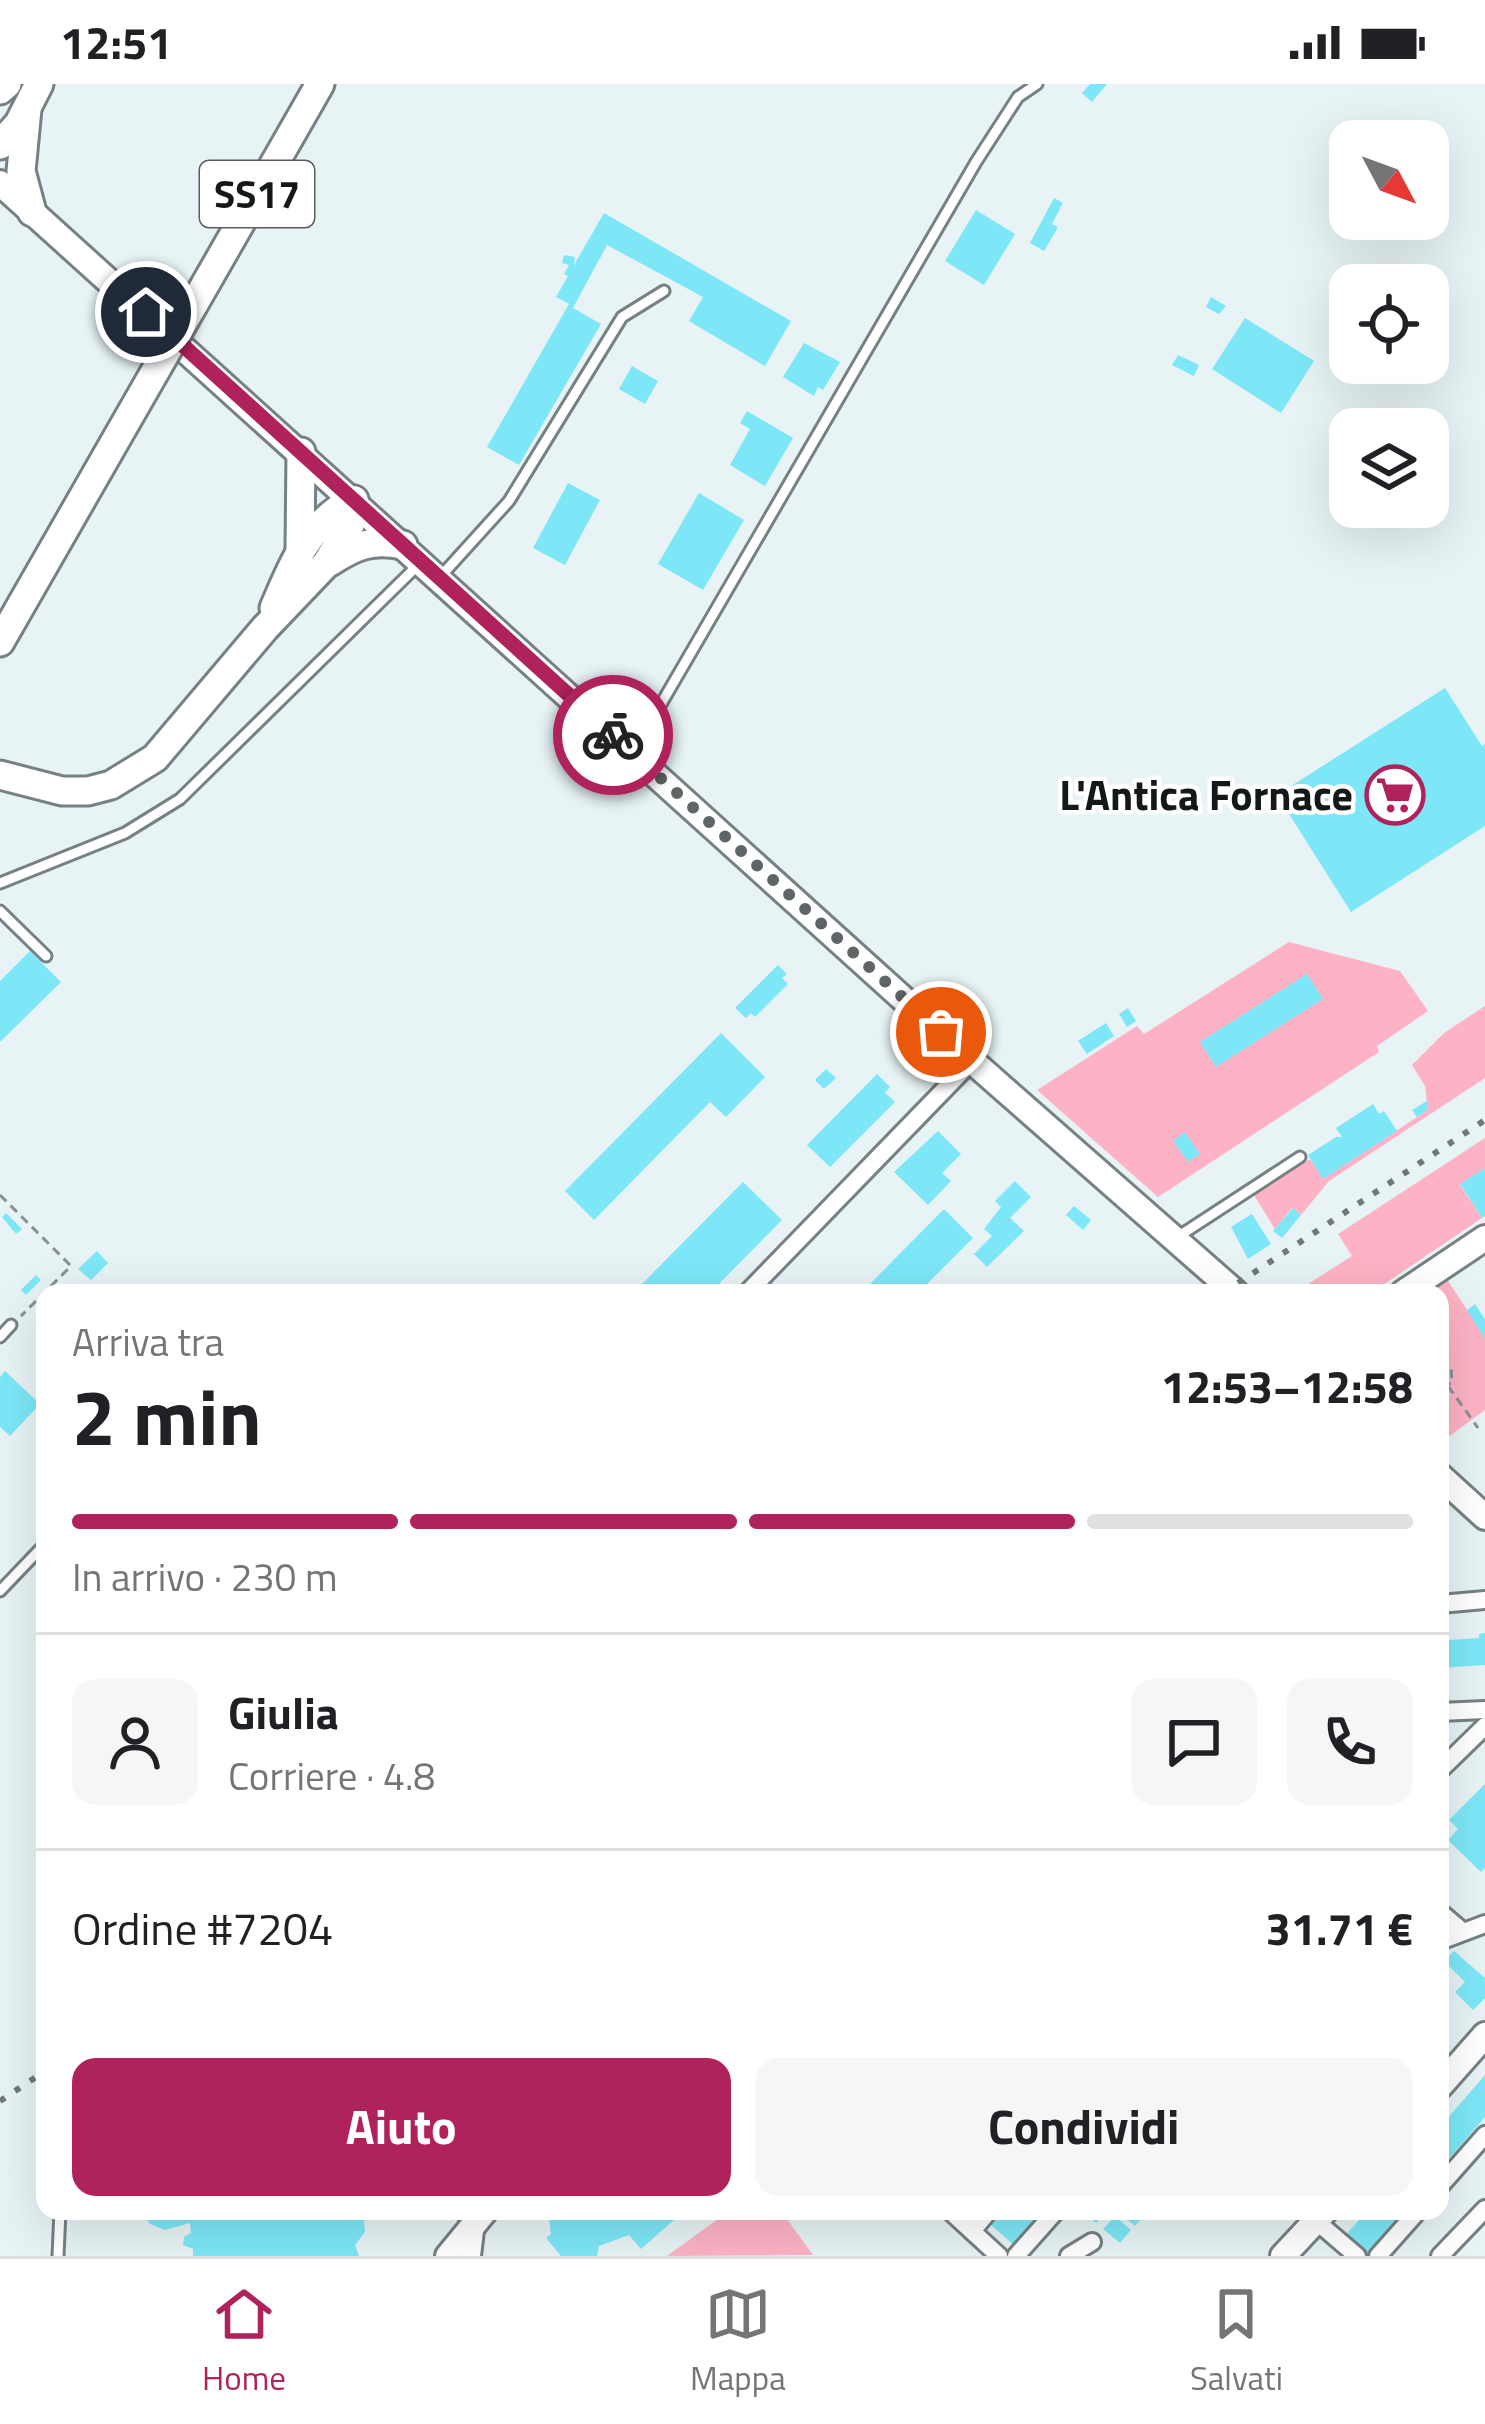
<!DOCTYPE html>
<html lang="it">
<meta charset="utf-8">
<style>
:root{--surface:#fff;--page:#f6f6f6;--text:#202124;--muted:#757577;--line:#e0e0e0;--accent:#b0225b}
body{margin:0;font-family:"Titillium Web",sans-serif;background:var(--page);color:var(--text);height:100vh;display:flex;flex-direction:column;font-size:45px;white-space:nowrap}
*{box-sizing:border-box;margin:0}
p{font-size:39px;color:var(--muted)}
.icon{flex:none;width:66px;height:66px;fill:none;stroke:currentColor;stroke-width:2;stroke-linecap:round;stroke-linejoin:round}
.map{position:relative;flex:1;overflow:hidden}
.sheet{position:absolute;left:36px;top:1200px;width:1413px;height:936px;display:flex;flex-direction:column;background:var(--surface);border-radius:24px;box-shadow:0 12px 48px #0002}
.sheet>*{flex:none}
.needle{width:78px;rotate:131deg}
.fabs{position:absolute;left:1329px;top:36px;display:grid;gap:24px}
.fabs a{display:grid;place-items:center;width:120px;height:120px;border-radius:24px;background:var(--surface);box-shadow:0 12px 48px #0002;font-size:60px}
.pin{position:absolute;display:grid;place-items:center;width:102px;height:102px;color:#fff;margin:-51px;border:6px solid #fff;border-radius:50%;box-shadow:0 3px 12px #0007}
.courier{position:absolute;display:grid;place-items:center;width:120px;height:120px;margin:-60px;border:9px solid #b0225b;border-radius:50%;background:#fff;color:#222;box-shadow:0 3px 15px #0007}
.head em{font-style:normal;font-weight:700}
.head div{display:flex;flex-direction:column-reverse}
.head{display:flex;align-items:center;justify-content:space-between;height:204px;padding:0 36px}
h1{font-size:78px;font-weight:700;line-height:90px}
.bar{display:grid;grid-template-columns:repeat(4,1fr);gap:18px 12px;align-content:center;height:144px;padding:0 36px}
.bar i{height:15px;border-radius:9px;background:var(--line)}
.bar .on{background:var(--accent)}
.bar p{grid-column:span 4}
.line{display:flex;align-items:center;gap:30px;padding:0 36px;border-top:3px solid var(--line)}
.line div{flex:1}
.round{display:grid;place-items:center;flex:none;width:126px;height:126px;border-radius:24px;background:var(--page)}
.action{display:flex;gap:24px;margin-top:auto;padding:24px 36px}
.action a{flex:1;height:138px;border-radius:24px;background:var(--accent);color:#fff;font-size:48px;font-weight:700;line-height:138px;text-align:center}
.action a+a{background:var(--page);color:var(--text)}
.status{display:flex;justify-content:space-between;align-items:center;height:84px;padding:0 60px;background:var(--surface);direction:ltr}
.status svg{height:33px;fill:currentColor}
.tab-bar{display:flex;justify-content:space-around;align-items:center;height:168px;border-top:3px solid var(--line);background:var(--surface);font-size:33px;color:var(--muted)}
.tab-bar a{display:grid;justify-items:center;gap:6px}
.tab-bar .on{color:var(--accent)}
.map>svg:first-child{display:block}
.green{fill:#fdb3c5}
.building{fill:#7de7f7}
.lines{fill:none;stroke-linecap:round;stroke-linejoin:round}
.lane-casing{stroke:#768183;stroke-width:15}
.street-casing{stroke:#768183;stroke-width:22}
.secondary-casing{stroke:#768183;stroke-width:30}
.primary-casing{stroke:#768183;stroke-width:33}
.path{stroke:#899193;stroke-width:3;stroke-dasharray:9 6;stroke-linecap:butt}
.lane{stroke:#fff;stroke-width:9}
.street{stroke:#fff;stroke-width:16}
.secondary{stroke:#fff;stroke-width:24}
.primary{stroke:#fff;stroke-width:27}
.rail{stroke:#707879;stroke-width:6;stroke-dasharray:6 12;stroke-linecap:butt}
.primary-bridge-casing{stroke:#768183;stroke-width:33;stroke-linecap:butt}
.primary-bridge{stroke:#fff;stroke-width:27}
.done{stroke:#5e6566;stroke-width:12;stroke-dasharray:0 21.6}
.route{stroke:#b0225b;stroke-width:15}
.labels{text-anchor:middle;stroke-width:9;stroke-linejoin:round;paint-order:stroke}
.shield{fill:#fff;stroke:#5a5d5e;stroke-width:3}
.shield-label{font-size:39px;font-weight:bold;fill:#141819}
.poi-label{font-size:42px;font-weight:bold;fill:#141819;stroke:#fff;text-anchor:end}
</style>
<div class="status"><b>12:51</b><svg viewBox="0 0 49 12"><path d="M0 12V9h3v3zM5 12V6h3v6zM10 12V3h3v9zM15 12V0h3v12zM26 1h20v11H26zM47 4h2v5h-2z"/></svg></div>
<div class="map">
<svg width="1485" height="2172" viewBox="0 0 1485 2172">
<rect width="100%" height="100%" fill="#e7f3f5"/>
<g class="green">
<polygon points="1289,858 1400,887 1428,927 1377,962 1379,968 1158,1113 1037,1006 1137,942 1144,950"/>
<polygon points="1485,922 1485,994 1329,1097 1301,1131 1292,1124 1275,1145 1254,1111 1310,1075 1324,1094 1428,1026 1425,1002 1412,981 1444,949"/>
<polygon points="1485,1054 1485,1084 1460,1101 1482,1134 1371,1209 1294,1209 1352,1172 1338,1150"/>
<polygon points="1446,1194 1485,1253 1485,1326 1440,1359 1440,1209 1425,1209"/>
<polygon points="729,2127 781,2127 813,2171 667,2172"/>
</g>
<g class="building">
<polygon points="1090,0 1107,0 1092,18 1082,9"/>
<polygon points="1054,114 1063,119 1052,140 1058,143 1044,167 1030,159"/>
<polygon points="976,126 1015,150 984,201 945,177"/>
<polygon points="604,129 791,237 765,282 689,237 703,213 607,161 573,224 601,240 519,381 487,363 569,220 556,213 568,192 564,190 569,181 562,179 564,171 575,173 574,181"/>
<polygon points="1211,213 1226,222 1219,230 1206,223"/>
<polygon points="1245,234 1314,277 1281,329 1212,285"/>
<polygon points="804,259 840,278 823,306 818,303 814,312 783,293"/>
<polygon points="1178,271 1199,281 1194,292 1172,281"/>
<polygon points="632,282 658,297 645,320 619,305"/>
<polygon points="747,327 793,354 765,402 730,381 750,345 740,339"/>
<polygon points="568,399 600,416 565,481 533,464"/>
<polygon points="699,409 744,436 703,506 658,480"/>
<polygon points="1445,604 1482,662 1485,660 1485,742 1351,828 1277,711"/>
<polygon points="30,867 61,898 0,958 0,897"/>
<polygon points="778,881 787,890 782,894 788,900 755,933 751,929 746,934 735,924"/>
<polygon points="1307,890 1323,915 1216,983 1200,958"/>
<polygon points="1128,924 1136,937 1127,943 1119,930"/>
<polygon points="1106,939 1114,952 1087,970 1078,957"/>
<polygon points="721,949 765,993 726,1033 710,1018 594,1136 565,1107"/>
<polygon points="826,985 836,994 824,1005 815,996"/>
<polygon points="877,990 890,1003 885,1009 895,1018 830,1083 807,1061"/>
<polygon points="1427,1017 1428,1026 1417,1033 1412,1026"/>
<polygon points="1373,1020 1379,1030 1384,1027 1397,1047 1323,1095 1308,1071 1336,1053 1342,1053 1336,1044"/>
<polygon points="938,1047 961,1070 942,1089 951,1097 928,1121 894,1088"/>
<polygon points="1185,1048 1200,1070 1188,1078 1173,1057"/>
<polygon points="1485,1084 1485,1132 1482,1134 1460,1100"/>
<polygon points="1015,1097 1031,1113 1010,1134 1024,1147 987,1183 974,1170 992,1152 984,1145 1001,1123 995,1117"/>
<polygon points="743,1098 782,1136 710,1209 633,1209"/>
<polygon points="1074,1122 1091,1136 1083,1146 1066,1131"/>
<polygon points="1293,1124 1301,1131 1282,1154 1273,1147"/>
<polygon points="944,1125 973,1154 918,1209 873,1209 867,1203"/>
<polygon points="6,1129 22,1145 16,1150 2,1133"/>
<polygon points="1252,1130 1271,1160 1248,1175 1231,1143"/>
<polygon points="97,1167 108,1179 91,1196 78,1185"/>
<polygon points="36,1191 41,1196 26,1211 21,1206"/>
<polygon points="1475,1220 1485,1235 1485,1255 1467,1226"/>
<polygon points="5,1287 40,1320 10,1352 0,1343 0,1293"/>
<polygon points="1485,1549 1485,1581 1440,1584 1440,1552 1449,1552 1449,1556 1479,1554 1479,1550"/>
<polygon points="1485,1700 1485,1784 1481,1788 1448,1756 1458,1745 1449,1736"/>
<polygon points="1454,1867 1485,1894 1485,1914 1473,1926 1455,1908 1465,1898 1444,1877"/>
<polygon points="1485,1991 1485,2033 1440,2085 1440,2043"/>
<polygon points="140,2127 363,2127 365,2148 355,2161 359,2172 193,2172 193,2165 183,2161 184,2153 191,2149 190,2139 165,2146 150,2140"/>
<polygon points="666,2127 674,2136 641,2165 629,2151 599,2162 597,2172 561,2172 546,2154 551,2150 548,2128"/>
<polygon points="1004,2127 1044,2127 1014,2161 991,2141"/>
<polygon points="1083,2127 1106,2127 1096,2139"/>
<polygon points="1129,2127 1142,2134 1135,2142 1124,2133"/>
<polygon points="1367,2127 1404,2127 1365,2172 1343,2154"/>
<polygon points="1115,2132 1131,2146 1120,2159 1103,2145"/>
</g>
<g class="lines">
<defs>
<g id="lane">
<polyline points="441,492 509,417 622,233 664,207"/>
<polyline points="627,664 650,639 976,78 1018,13 1037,0"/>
<polyline points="0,799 125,749 180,715 418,481"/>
<polyline points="0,827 46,872"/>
<polyline points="1179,1152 1300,1073"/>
<polyline points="0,1253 11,1241"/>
<polyline points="0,1507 45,1460"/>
<polyline points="58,2172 60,2127"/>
</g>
<g id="street">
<polyline points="747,1209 972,977"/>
<polyline points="1440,1520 1485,1516"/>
<polyline points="1440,1628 1485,1626"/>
<polyline points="1440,1686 1485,1642"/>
<polyline points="1440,1828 1461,1846"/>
<polyline points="1440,1857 1485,1840"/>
<polyline points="1440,2102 1485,2051"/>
<polyline points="463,2127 476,2138 472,2172"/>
<polyline points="950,2127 999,2172"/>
<polyline points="1316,2137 1357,2172"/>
<polyline points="972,2147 989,2127"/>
<polyline points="1016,2172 1056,2127"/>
<polyline points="1069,2172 1092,2158"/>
<polyline points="1378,2172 1418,2127"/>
<polyline points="1440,2172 1485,2125"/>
</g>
<g id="secondary">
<polyline points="0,99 972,977 1236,1209"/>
<polyline points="1403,1209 1485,1154"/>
<polyline points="1440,1392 1485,1433"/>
<polyline points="1440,2002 1485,1951"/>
<polyline points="448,2172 485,2127"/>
<polyline points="1283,2172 1325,2127"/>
</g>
<g id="primary">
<polyline points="0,6 7,0"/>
<polyline points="27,25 21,87 32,128"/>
<polyline points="0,61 19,39 39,0"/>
<polyline points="194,220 320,0"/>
<polyline points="300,465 301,368"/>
<path d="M330,478C356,461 372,455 403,461"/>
<path d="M274,524C293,480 309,438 354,416"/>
<polyline points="0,558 157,284"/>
<polyline points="0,691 62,707 88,707 111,701 155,674 265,544 326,480 351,439 354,416"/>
</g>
</defs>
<use href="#lane" class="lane-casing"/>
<use href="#street" class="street-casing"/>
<use href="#secondary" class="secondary-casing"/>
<use href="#primary" class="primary-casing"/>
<g class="path">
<polyline points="0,1111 71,1182 21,1232"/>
<polyline points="1440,1278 1451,1282 1452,1299 1440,1303"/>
<polyline points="1448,1302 1478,1344"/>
</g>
<use href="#lane" class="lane"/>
<use href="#street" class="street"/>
<use href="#secondary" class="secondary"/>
<use href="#primary" class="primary"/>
<g class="rail">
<polyline points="1223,1209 1485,1036"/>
<polyline points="0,2017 45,1987"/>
</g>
<defs>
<polyline id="primary-bridge" points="157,284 194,220"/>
</defs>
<use href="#primary-bridge" class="primary-bridge-casing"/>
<use href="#primary-bridge" class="primary-bridge"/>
</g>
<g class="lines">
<polyline class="done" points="613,651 941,948"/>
<polyline class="route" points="146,228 613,651"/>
</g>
<defs>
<symbol id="supermarket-ring" viewBox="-11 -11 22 22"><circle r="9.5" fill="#fff" stroke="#b0225b" stroke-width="1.5"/><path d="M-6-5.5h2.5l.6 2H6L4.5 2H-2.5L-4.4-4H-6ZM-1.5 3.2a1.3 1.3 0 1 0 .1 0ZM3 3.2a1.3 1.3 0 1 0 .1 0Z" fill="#b0225b"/></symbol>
</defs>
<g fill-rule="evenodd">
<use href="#supermarket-ring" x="1362" y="678" width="66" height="66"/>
</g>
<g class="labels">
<rect class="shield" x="200" y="77" width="114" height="66" rx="9"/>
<g class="shield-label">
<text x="257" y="124">SS17</text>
</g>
<g class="poi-label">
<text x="1353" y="726">L'Antica Fornace</text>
</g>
</g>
</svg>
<div class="fabs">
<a><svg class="needle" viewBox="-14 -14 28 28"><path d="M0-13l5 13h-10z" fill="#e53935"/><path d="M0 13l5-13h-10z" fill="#757577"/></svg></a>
<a><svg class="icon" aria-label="locate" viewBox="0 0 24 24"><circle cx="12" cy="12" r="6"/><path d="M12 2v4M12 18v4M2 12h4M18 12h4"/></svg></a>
<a><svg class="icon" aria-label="layers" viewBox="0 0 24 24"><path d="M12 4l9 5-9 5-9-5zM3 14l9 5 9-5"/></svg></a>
</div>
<div class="pin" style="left:941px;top:948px;background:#ea580c"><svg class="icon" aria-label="bag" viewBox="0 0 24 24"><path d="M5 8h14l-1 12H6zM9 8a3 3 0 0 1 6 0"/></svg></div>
<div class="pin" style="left:146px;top:228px;background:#1f2937"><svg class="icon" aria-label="home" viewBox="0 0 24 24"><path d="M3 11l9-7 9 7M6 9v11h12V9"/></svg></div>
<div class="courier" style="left:613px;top:651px"><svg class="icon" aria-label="bike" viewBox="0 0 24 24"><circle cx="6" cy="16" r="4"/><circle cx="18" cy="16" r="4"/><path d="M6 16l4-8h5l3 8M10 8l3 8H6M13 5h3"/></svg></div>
<section class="sheet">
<div class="head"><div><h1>2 min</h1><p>Arriva tra</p></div><em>12:53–12:58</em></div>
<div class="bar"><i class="on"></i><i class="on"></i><i class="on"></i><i></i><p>In arrivo · 230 m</p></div>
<div class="line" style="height:216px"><a class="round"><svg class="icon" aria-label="person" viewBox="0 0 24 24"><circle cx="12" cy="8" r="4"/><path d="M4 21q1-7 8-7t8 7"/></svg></a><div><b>Giulia</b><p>Corriere · 4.8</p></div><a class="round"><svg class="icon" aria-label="chat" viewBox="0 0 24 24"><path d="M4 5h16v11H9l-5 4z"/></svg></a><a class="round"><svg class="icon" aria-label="phone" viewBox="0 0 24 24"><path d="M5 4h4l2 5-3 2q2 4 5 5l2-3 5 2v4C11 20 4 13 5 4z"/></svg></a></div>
<div class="line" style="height:156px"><div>Ordine #7204</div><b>31.71 €</b></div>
<div class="action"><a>Aiuto</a><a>Condividi</a></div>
</section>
</div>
<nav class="tab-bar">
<a class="on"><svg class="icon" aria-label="home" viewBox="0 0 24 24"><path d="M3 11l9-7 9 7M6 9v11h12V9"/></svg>Home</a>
<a><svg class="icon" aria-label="map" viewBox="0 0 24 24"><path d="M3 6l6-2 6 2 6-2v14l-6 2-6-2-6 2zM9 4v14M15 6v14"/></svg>Mappa</a>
<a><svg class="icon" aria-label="saved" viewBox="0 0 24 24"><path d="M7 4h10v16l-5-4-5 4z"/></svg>Salvati</a>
</nav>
